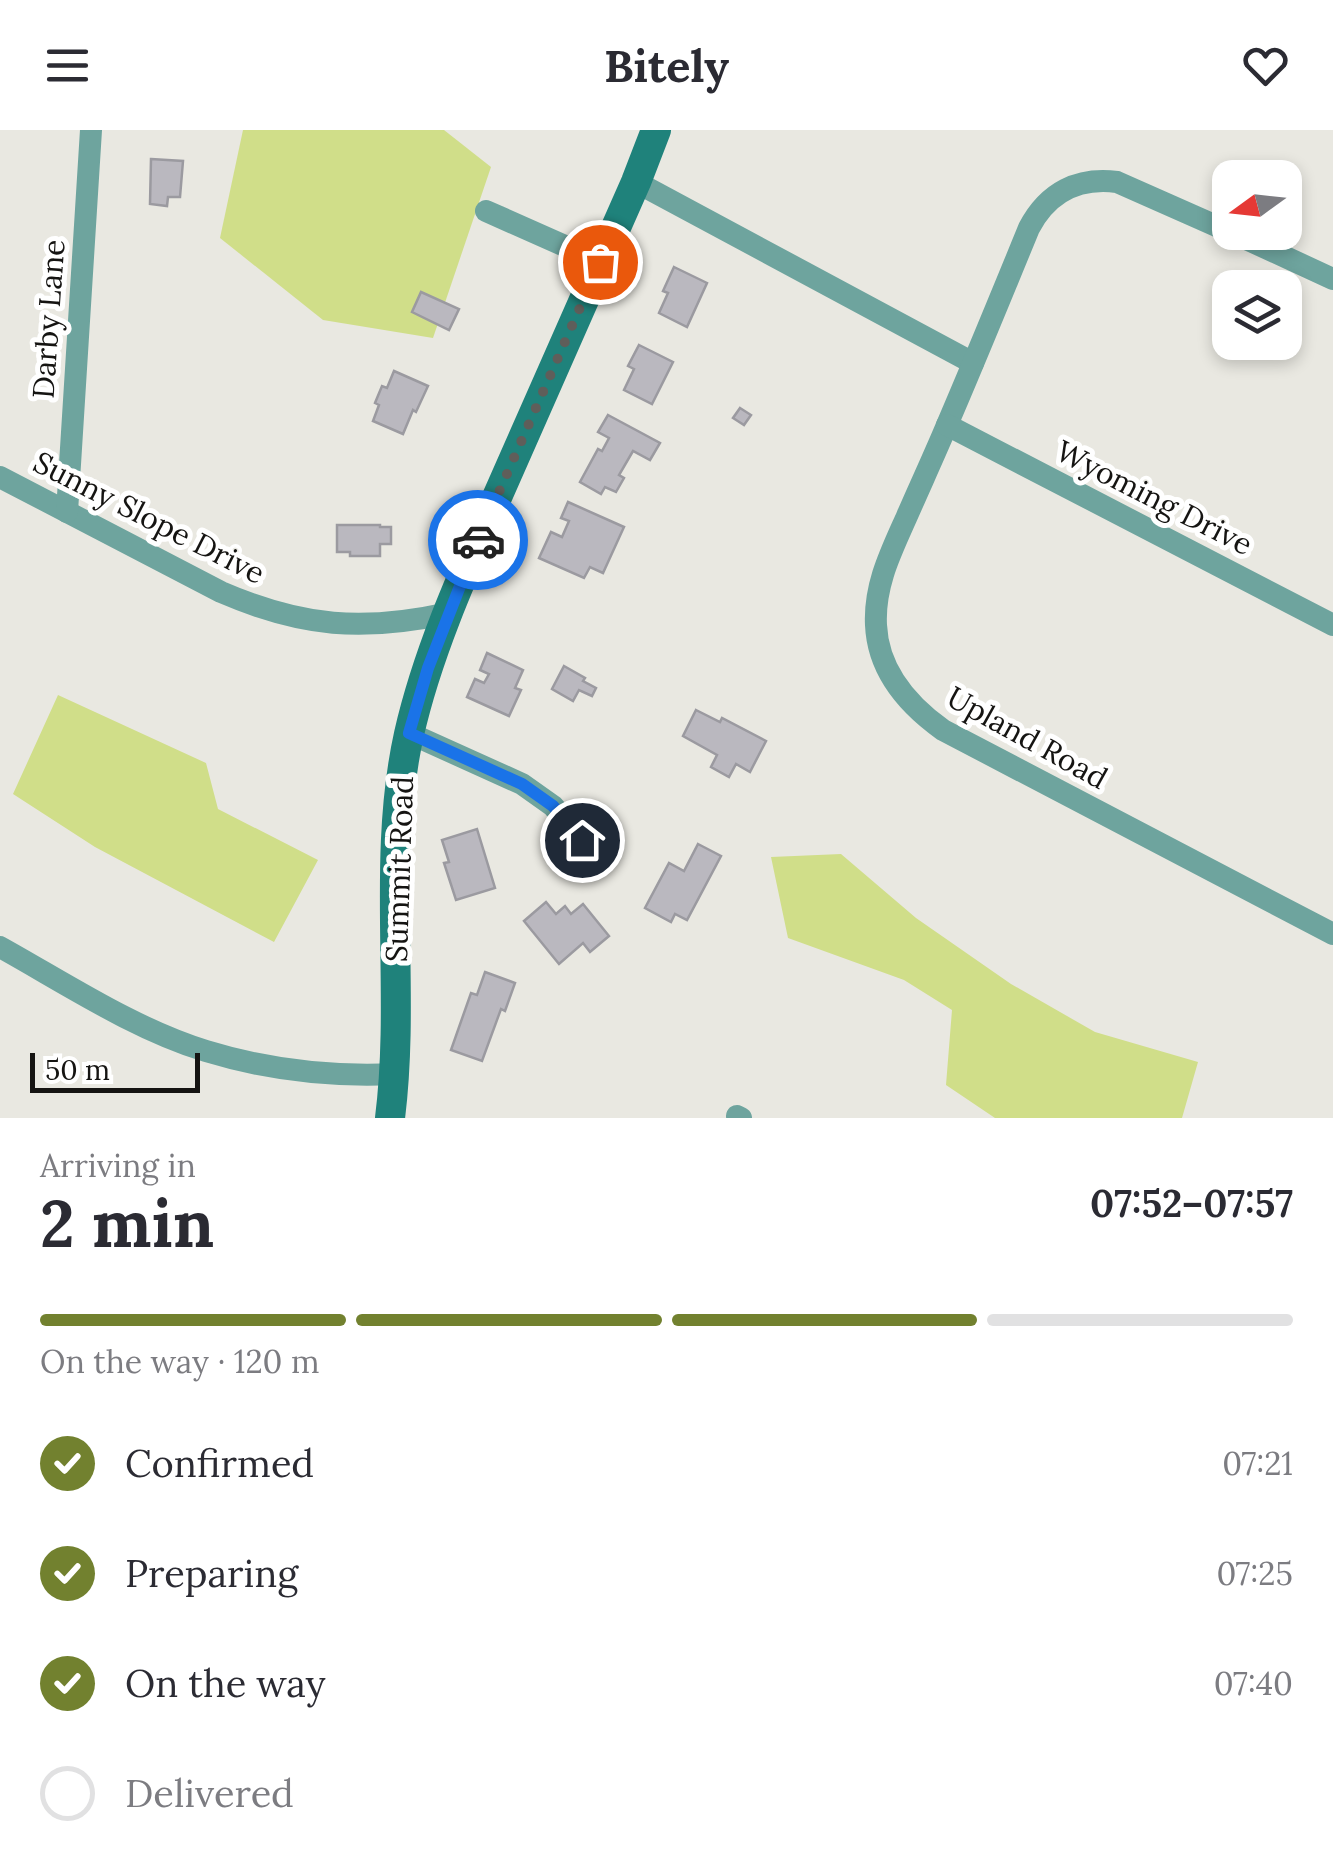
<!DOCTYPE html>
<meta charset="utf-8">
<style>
:root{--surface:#fff;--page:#f7f7f7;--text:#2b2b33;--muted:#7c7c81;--line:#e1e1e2;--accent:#72812f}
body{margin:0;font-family:Lora,serif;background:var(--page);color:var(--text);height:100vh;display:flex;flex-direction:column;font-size:38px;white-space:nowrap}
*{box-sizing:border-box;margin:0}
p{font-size:32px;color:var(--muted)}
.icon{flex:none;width:55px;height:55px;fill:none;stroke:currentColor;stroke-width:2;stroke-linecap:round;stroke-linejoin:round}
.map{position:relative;height:988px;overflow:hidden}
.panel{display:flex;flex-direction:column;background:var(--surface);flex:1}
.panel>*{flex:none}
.needle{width:65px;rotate:255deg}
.tools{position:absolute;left:1212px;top:30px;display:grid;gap:20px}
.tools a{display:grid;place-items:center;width:90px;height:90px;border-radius:20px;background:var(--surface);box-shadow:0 5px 15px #0003;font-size:50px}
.scale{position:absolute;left:30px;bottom:25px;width:170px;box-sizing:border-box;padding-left:10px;border:5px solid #151412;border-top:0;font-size:28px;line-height:35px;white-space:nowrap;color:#151412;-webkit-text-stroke:8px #fff;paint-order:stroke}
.pin{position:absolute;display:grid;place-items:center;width:85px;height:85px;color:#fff;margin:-42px;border:5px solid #fff;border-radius:50%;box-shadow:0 2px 10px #0007}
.courier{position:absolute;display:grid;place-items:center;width:100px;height:100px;margin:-50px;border:8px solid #1a73e8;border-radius:50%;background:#fff;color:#222;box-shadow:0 2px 12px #0007}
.head em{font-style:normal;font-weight:700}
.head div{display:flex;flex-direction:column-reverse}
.head{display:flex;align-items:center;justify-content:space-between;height:170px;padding:0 40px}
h1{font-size:65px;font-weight:700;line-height:75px}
.bar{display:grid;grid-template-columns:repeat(4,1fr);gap:15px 10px;align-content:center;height:120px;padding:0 40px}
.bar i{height:12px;border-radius:8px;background:var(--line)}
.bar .active{background:var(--accent)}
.bar p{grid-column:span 4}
ol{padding:0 40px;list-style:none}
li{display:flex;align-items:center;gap:30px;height:110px}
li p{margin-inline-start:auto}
li .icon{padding:10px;border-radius:50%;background:var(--accent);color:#fff;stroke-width:4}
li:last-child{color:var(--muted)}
li i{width:55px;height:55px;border:5px solid var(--line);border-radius:50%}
header{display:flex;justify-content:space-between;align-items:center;height:130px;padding:0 40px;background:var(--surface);font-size:45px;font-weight:700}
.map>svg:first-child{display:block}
.green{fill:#d0de89}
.building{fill:#bab8bf;stroke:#9b9aa0;stroke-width:2.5}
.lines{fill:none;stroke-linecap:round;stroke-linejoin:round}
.street{stroke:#6ea49e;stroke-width:22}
.secondary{stroke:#1f827b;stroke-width:30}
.done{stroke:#5f5e5a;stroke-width:10;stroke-dasharray:0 18}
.route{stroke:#1a73e8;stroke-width:12}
.labels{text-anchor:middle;stroke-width:10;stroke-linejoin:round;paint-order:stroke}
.street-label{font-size:30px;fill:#151412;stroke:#fff}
</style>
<header><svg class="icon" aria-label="menu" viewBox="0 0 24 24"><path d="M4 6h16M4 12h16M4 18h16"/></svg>Bitely<svg class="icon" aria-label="heart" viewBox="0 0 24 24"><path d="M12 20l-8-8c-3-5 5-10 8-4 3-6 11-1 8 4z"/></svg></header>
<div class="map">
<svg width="1333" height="988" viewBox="0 0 1333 988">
<rect width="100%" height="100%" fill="#e9e8e1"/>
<g class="green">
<polygon points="243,0 444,0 491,37 433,208 323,190 220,108"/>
<polygon points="58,565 206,633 218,679 318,730 274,812 95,717 13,664"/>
<polygon points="841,724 916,788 1011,854 1095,902 1198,932 1182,988 995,988 946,955 952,880 904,850 788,808 771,727"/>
</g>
<g class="building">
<polygon points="151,29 183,31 180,67 168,67 167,76 150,74"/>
<polygon points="674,137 707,153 687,197 659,183 668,163 663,161"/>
<polygon points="421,162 459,179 449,200 412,182"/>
<polygon points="639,215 673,232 652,274 624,260 634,239 628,236"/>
<polygon points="394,241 428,256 416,282 413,280 403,304 373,291 379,275 375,273 382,256 387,258"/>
<polygon points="740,278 751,285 744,295 733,288"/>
<polygon points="608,285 660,313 650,330 633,321 619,345 624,348 616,362 605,357 601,364 580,352 598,319 602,321 609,308 598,302"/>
<polygon points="568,372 624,397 603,443 590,437 584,448 539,428 551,402 562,407 569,391 561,388"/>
<polygon points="337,395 380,395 380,397 391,397 391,414 380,414 380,426 350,426 350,422 337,422"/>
<polygon points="487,523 523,540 515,558 521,560 509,586 467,567 475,549 484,553 489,544 480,540"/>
<polygon points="564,536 585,548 583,551 596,558 592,566 579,560 573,571 552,559"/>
<polygon points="696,580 720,592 722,588 766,611 750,642 736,634 729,647 711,637 717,625 683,606"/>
<polygon points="477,699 495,758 456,770 444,733 449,732 442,710"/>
<polygon points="698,714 721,726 687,790 675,784 671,792 645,778 669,733 684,741"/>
<polygon points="546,772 556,784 565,776 571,784 583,774 609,806 590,822 583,813 559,834 524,791"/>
<polygon points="485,842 515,853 505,881 501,879 482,931 451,920 471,863 477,865"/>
</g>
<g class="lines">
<g class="street">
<polyline points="636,52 973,233"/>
<polyline points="486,81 601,132"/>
<path d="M1230,102L1117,52C1078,47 1048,62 1029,98C1002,164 975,230 947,295C934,326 920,356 907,386C891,422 874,455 876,495C878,541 908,575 943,600L1333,804"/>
<polyline points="1231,102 1333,149"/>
<polyline points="947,295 1333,495"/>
<path d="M0,347L221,462C302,497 363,502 449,483"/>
<polyline points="67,382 91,0"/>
<polyline points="409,603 522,654 553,676 582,710"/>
<path d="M0,817C65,853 134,899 206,921C268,940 330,947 395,944"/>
<polyline points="737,986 741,988"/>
</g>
<path class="secondary" d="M390,988C406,861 381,730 409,604C429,516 469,431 505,349C549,250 592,151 636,52L656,0"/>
</g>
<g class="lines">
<polyline class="done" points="478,410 600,132"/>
<polyline class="route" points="478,410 428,538 409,603 522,654 553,676 582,710"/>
</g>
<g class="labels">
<g class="street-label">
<text transform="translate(49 189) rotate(-86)" y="10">Darby Lane</text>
<text transform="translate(1154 368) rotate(27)" y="10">Wyoming Drive</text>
<text transform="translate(149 388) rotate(27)" y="10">Sunny Slope Drive</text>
<text transform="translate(1027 608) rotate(29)" y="10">Upland Road</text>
<text transform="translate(400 739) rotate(-88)" y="10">Summit Road</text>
</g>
</g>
</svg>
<div class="tools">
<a><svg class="needle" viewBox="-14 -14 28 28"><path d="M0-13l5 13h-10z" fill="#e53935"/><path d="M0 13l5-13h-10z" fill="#7c7c81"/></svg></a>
<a><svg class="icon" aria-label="layers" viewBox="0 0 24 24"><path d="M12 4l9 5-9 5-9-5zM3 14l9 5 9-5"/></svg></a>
</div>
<div class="scale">50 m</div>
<div class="pin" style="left:600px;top:132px;background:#ea580c"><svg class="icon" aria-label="bag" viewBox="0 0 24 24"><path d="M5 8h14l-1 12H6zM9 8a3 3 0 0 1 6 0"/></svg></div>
<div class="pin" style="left:582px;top:710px;background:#1f2937"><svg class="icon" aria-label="home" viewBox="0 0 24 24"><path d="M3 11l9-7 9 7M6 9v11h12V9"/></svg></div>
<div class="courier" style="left:478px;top:410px"><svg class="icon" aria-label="car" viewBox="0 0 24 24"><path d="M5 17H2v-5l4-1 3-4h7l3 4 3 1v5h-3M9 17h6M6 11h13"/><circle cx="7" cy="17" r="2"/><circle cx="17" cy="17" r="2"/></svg></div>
</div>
<section class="panel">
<div class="head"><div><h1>2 min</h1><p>Arriving in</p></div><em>07:52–07:57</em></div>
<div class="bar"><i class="active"></i><i class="active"></i><i class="active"></i><i></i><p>On the way · 120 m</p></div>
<ol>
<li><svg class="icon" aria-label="check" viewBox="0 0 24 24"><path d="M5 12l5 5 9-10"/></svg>Confirmed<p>07:21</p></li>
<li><svg class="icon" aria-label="check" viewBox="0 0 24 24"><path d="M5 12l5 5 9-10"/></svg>Preparing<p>07:25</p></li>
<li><svg class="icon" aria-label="check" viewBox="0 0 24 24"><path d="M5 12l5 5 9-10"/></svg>On the way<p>07:40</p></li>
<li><i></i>Delivered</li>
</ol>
</section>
